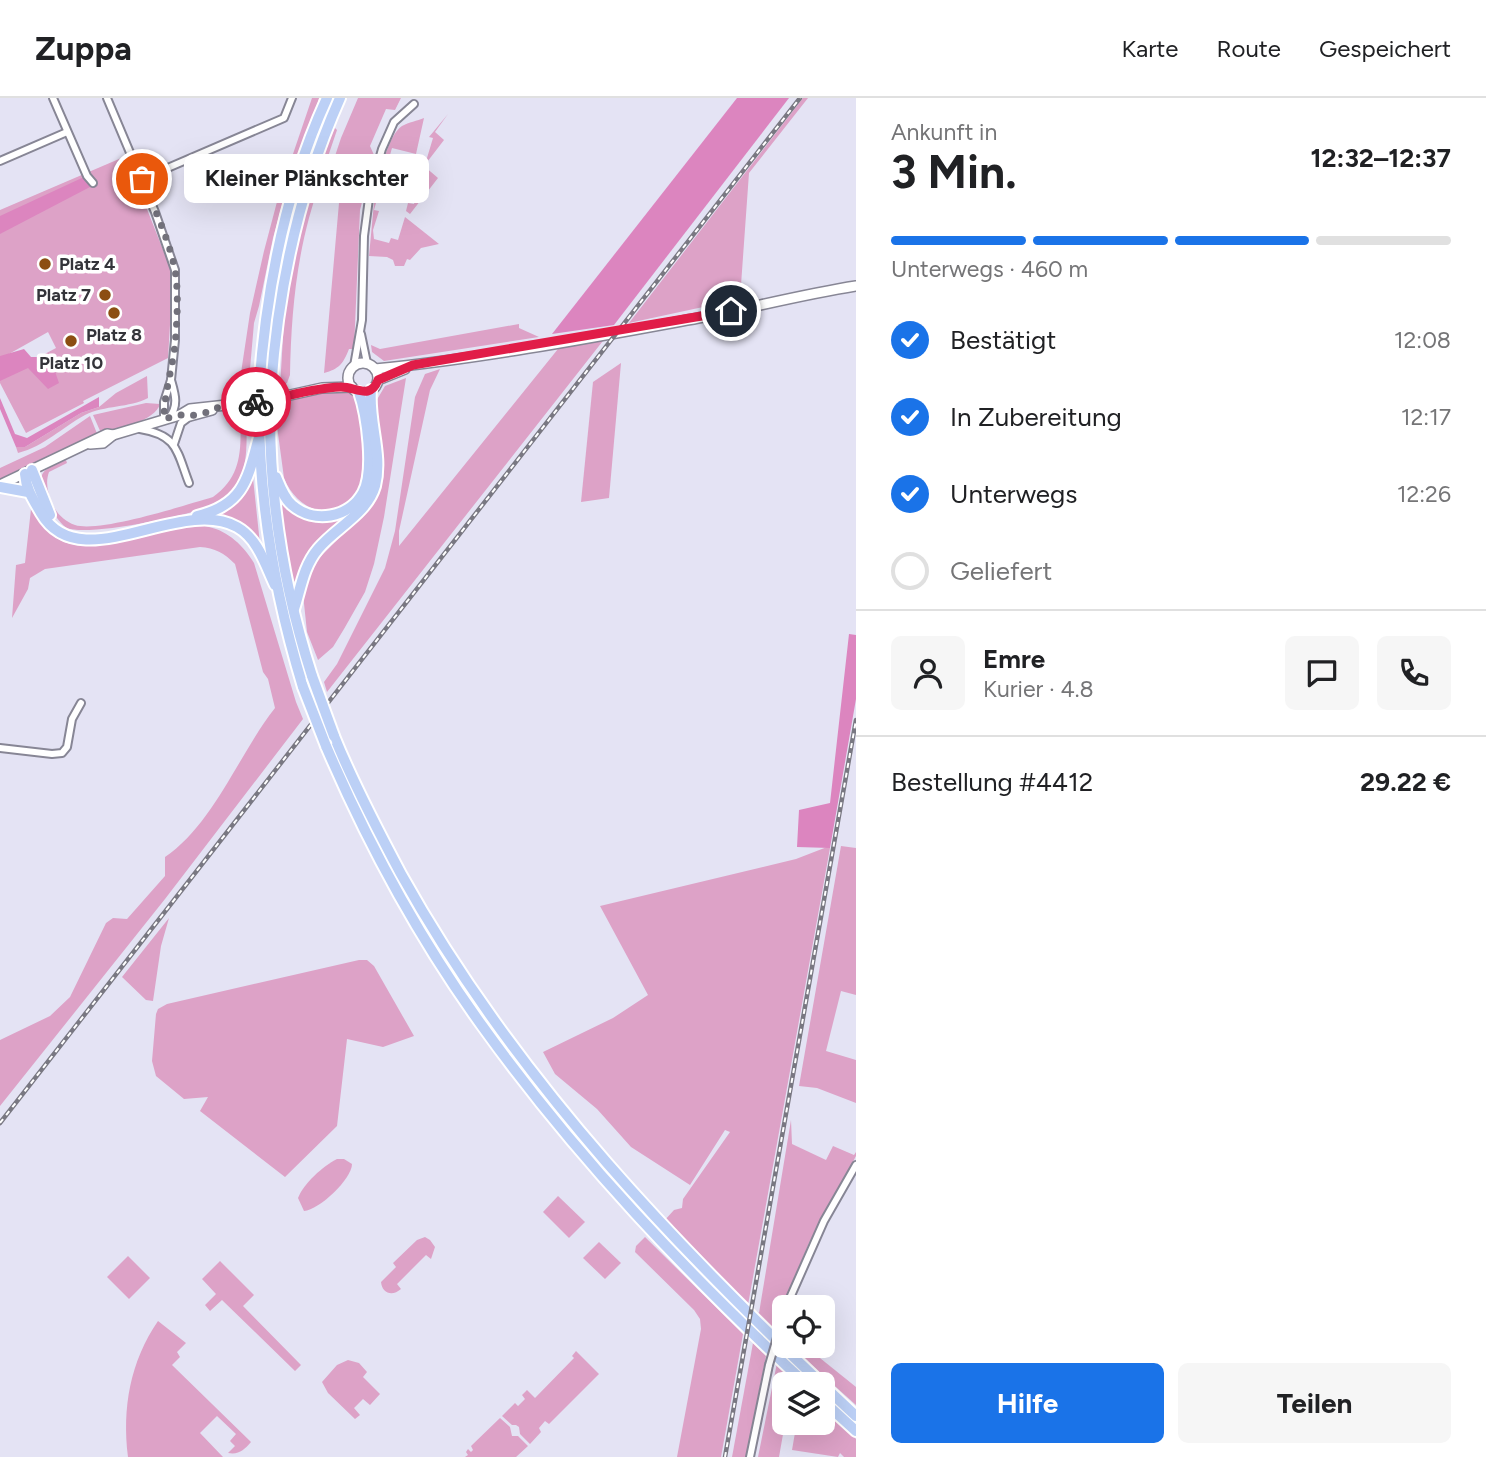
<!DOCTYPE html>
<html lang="de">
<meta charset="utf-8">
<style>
:root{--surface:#fff;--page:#f6f6f6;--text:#202124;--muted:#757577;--line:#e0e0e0;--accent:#1a73e8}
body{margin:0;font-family:Figtree,sans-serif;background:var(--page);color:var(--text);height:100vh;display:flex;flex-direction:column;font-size:26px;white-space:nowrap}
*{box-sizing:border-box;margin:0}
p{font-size:23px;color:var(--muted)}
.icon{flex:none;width:38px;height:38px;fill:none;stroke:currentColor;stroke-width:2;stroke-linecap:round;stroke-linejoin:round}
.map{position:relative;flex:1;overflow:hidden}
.sheet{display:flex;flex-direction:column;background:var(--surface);width:630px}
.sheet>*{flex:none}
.fabs{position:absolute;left:772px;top:1197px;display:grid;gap:14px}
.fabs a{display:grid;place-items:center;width:63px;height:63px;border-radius:10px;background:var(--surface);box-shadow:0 7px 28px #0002;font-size:35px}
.pin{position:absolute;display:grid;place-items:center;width:60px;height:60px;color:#fff;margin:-30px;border:4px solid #fff;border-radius:50%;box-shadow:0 2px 7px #0007}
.courier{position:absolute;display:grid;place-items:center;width:70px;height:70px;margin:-35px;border:5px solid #e11d48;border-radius:50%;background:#fff;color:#222;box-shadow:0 2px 9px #0007}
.bubble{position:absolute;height:49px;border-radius:10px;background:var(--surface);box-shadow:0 7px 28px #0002;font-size:23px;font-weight:700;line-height:49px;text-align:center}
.head em{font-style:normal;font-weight:700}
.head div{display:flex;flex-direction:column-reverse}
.head{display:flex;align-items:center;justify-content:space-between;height:119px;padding:0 35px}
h1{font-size:46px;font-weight:700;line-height:52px}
.bar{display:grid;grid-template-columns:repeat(4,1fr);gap:10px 7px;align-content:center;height:84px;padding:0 35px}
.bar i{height:9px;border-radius:5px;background:var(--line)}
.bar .on{background:var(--accent)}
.bar p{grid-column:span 4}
.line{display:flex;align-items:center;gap:18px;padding:0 35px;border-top:2px solid var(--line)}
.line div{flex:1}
.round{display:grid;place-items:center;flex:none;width:74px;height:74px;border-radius:10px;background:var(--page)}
ol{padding:0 35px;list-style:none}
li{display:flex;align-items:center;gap:21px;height:77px}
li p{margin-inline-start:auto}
li .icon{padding:7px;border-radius:50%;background:var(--accent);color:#fff;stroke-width:4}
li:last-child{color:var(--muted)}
li i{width:38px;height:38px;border:4px solid var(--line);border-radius:50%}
.action{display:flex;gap:14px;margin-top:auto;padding:14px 35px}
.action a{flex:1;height:80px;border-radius:10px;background:var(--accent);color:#fff;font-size:28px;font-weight:700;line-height:80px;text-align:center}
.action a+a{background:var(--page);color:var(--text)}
header{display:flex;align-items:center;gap:42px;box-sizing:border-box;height:98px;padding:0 35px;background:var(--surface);border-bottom:2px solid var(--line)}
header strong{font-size:33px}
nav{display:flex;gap:38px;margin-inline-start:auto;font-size:24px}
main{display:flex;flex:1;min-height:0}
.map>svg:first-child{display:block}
.green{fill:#dda2c7}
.forest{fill:#dc85bf}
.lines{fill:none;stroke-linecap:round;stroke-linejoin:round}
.street-casing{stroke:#878695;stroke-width:10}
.secondary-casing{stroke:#878695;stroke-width:12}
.highway-casing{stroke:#fff;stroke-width:14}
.street{stroke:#fff;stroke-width:6}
.secondary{stroke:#fff;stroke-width:9}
.highway{stroke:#bcd0f6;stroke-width:10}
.rail-casing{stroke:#797882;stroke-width:4.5}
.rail{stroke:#fff;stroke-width:2;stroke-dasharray:5;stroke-linecap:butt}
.street-bridge-casing{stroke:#878695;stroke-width:10;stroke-linecap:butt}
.highway-bridge-casing{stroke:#fff;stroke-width:14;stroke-linecap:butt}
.street-bridge{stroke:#fff;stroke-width:6}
.highway-bridge{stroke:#bcd0f6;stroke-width:10}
.done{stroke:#72717b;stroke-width:7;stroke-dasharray:0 12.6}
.route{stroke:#e11d48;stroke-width:9}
.poi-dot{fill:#8c4e12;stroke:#fff;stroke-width:2.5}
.labels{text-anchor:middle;stroke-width:7;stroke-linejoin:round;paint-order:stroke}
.poi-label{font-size:18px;font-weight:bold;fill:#34343a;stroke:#fff}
</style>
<header>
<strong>Zuppa</strong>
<nav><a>Karte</a><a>Route</a><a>Gespeichert</a></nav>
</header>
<main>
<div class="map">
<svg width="856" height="1359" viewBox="0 0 856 1359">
<rect width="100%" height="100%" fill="#e4e3f4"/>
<g class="green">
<polygon points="312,0 319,0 318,4 288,85 273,140 259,208 254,225 248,294 244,295 239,288 250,215 264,153 278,100"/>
<path d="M358,0H401L395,12L386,11L370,48L374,57L360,112L354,251H349C343,266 339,271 324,275L339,105L320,103L341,40Z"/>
<polygon points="803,0 808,0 749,75 740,201 629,225"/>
<polygon points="448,16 435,34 444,42 424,68 438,80 410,116 406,113 408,105 414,106 424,71 419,70 422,59 427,60 433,40 429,39"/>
<path d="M424,20L416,56L392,50L380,92L377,91C380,75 388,37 402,28C409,24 417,23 424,20Z"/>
<path d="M333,28L337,32C327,61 317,91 309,120C295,172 291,224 290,277L287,285L280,289L285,205L298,129Z"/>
<polygon points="126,58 173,177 168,260 83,303 84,305 26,335 0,285 0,280 56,250 48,234 0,261 0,112"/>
<polygon points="374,105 376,105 374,112 379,113 373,132 374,141 389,145 391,140 398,142 405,119 439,146 421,150 410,162 407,161 404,168 395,168 393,162 387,159 369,158"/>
<polygon points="519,226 519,230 539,239 384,263 372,254 371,247 380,251"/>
<polygon points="606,239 327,594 324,584 337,566 385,470 395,433 415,299 425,276 440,271 430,292 399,433 399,448 562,246"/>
<polygon points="621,265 609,400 581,404 593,284"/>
<path d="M147,278L148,300C129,310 105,307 85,317C61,330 45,348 18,355L16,349H25L81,315L99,309L116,295Z"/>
<polygon points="406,280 384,419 374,466 365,494 344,531 333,549 318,562 307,534 303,496 316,463 361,418 381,371 383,353 375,305 385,288"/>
<path d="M328,293H349C361,302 361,318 362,333C363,352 368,374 358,392C339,429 297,414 284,380L274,306L277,304Z"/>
<path d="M146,305L160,306C156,322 116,333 101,335L93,317Z"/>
<path d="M246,312C246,334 250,366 237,385C232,394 223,402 214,407C192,417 88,439 67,430C55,423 35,387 43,375C48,368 59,365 66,362L67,365L49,374C45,385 48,395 52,405C57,416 64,423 75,427C100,435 185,407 213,399C244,377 241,348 240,313Z"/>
<polygon points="90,318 98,338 0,381 0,370 45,349"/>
<polygon points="252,379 253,380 260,446 212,419"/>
<polygon points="279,397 319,421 365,399 303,467 296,484 293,483 290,475"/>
<path d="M31,411C39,423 47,435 60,442C77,451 95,446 113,443C135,438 189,423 209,429C228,433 244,448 254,465L296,604L303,621L165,801L0,1008V942L50,918L70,899L106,825L113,820L127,821L165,778V759C213,727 240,654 275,610L268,581L263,574L235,466C224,455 215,450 200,449L45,471L30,480L28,491L12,520L16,467L25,465Z"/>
<polygon points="841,748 856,750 856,897 841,893 826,953 856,962 856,1005 817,990 799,988"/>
<polygon points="827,749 830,750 748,1207 759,1215 791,1022 792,1046 826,1062 833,1048 854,1057 856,1054 856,1058 809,1145 772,1233 664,1123 674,1112 682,1110 683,1101 730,1034 725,1032 690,1087 631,1049 597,1011 555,976 543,954 613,920 648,897 600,808 796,761"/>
<polygon points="169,820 161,848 153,903 146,902 122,879"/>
<polygon points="359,862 367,862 374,868 414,938 383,949 347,941 337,1028 285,1079 200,1013 208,999 184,1001 156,978 152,963 156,916 158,911 167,906"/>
<path d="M337,1061H344L352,1066C352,1081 319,1112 304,1113L298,1100C304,1085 322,1069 337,1061Z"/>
<polygon points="558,1098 585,1124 569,1140 543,1114"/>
<path d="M425,1139L430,1142L435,1149L431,1161L426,1157L397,1186L401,1191C392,1199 382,1195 381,1184L396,1169L393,1165L417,1142Z"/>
<polygon points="645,1139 743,1236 721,1359 677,1359 701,1231 700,1221 694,1212 635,1154 636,1148"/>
<polygon points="599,1144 621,1165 605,1181 583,1160"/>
<polygon points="128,1158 150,1180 129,1201 107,1179"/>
<polygon points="220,1163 254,1197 243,1208 301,1267 295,1273 222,1202 210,1213 205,1207 216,1196 202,1181"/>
<path d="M158,1223L186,1245L177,1254L180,1259L172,1267L251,1344C244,1352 239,1357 228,1355L235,1348L230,1343L236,1336L217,1318L200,1335L223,1359H128C122,1310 130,1264 158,1223Z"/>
<polygon points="753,1245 766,1258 746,1359 732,1359"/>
<polygon points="790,1248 805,1248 856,1289 856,1307"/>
<polygon points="576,1253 599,1276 549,1326 545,1323 539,1330 541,1334 530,1346 520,1336 519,1329 516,1327 512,1327 502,1318 515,1305 518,1308 525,1301 522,1297 527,1292 535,1300 574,1260 572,1258"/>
<polygon points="348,1262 359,1265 367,1274 363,1279 380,1296 370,1307 363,1301 354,1310 360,1317 355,1321 328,1295 322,1284 337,1267"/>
<polygon points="777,1265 799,1286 784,1286 785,1325 779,1359 758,1359"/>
<polygon points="823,1309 856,1341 856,1359 844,1359 840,1355 838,1359 792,1352 796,1329 789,1327 790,1325 822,1325"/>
<polygon points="500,1320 510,1329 512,1338 518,1338 528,1348 516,1359 465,1359 468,1357 466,1354 468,1351 471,1354 473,1352 471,1348"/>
</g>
<g class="forest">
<polygon points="737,0 789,0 614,227 552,236"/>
<polygon points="84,79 90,89 0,136 0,118"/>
<polygon points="24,251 31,259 50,259 59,285 48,291 28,270 0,283 0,258"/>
<polygon points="99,299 99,309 81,315 25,349 16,349 0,311 0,300 15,336 27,340"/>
<polygon points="849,536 856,537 856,601 830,750 797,749 799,712 830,705"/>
</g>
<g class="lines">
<defs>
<g id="street">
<polyline points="53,0 87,78 93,85"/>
<polyline points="107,0 155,114 175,172 175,242 171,282 164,304 164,321"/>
<polyline points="0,63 67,34"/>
<polyline points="142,81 284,20 292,0"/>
<polyline points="361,236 367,265"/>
<polyline points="354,268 362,222 364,138 370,93 382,51 394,24 414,6"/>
<path d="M169,320C179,307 175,296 171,282"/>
<path d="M140,331C178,337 177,354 189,385"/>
<polyline points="174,346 181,325 189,319"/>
<polyline points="0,650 52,656 62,655 67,649 72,621 81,605"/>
<polyline points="786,1209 824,1123 856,1067"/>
<polyline points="781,1226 784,1217"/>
<polyline points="750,1359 769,1267"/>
</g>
<g id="secondary">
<circle cx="363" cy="280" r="15"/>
<path d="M375,271C485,260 595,239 704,219C755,209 805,196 856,188"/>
<polyline points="378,282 405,271"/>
<polyline points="180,317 190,318 212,312"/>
<polyline points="90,346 103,345 113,337"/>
<polyline points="0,387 107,336 113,337 180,317 190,311 263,303 322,290 352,289"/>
</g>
<g id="highway">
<path d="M271,290C278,190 299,92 340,0"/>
<path d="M259,291C266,191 285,92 327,0"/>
<path d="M270,307C269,399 284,491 312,578"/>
<path d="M259,311C259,407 275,497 303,589"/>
<polyline points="32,372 50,417"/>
<path d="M25,376C26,391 33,401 41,415C80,482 180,397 237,429C258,441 265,466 275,487"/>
<path d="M276,379C280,389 284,400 292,407C314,426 349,420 363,395C375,373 367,317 359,294"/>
<polyline points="0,389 28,394"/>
<path d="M197,418C244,407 248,380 259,339"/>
<path d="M294,511C301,490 303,469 318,451C335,430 367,416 375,388C383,356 368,324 371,292"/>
<path d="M334,638C353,685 377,731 401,776C517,985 682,1156 856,1318"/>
<path d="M326,648C368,746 420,842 483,929C577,1060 689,1177 806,1286"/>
<polyline points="822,1302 856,1333"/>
</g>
</defs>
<use href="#street" class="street-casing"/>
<use href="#secondary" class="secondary-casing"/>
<use href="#highway" class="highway-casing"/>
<use href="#street" class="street"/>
<use href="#secondary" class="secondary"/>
<use href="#highway" class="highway"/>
<defs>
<g id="rail">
<polyline points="0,1025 800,0"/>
<polyline points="725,1359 856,622"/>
</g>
</defs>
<use href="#rail" class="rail-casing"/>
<use href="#rail" class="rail"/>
<defs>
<polyline id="street-bridge" points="769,1267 781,1226"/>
<g id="highway-bridge">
<polyline points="270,307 271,290"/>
<polyline points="259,311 259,291"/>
<polyline points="312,578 334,638"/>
<polyline points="303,589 326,648"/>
</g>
</defs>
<use href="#street-bridge" class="street-bridge-casing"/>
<use href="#highway-bridge" class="highway-bridge-casing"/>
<use href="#street-bridge" class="street-bridge"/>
<use href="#highway-bridge" class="highway-bridge"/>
</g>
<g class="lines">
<path class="done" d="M142,81C154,110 169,141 175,172C179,196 177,223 175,247C172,272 164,296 164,321L180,317L190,318L208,314L216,310L256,304"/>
<path class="route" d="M256,304C284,300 311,290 340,289C355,288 370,303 378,282L413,267L731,213"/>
</g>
<g class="poi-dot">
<circle cx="45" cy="166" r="7"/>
<circle cx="105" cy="197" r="7"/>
<circle cx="114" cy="215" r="7"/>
<circle cx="71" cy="243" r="7"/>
</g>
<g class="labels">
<g class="poi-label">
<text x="59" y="172" text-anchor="start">Platz 4</text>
<text x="91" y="203" text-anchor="end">Platz 7</text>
<text x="114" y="243">Platz 8</text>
<text x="71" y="271">Platz 10</text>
</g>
</g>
</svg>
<div class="fabs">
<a><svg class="icon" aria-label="locate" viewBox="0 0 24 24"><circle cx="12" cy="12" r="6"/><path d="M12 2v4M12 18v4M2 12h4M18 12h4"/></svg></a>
<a><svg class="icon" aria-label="layers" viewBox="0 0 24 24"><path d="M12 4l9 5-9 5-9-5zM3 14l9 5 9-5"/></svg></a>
</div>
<div class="pin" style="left:142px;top:81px;background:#ea580c"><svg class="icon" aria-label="bag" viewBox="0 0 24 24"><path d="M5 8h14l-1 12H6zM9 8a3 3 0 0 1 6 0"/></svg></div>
<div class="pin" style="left:731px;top:213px;background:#1f2937"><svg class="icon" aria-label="home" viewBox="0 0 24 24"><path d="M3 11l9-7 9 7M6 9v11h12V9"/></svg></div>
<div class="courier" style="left:256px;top:304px"><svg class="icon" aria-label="bike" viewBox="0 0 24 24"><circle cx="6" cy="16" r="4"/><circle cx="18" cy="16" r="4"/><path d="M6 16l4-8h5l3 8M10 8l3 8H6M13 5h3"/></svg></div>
<div class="bubble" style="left:184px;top:56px;width:245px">Kleiner Plänkschter</div>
</div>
<section class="sheet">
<div class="head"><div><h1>3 Min.</h1><p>Ankunft in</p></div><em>12:32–12:37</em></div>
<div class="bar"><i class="on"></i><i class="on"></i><i class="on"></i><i></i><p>Unterwegs · 460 m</p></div>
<ol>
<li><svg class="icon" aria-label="check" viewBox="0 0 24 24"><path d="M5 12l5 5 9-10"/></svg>Bestätigt<p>12:08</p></li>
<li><svg class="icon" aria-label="check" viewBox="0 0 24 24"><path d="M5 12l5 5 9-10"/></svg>In Zubereitung<p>12:17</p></li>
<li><svg class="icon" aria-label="check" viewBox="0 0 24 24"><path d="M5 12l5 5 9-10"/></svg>Unterwegs<p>12:26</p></li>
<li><i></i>Geliefert</li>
</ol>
<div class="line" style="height:126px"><a class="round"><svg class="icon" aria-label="person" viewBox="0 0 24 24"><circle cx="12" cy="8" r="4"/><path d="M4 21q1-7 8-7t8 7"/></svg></a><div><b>Emre</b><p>Kurier · 4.8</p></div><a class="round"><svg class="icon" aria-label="chat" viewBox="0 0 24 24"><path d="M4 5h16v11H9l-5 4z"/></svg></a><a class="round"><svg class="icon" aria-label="phone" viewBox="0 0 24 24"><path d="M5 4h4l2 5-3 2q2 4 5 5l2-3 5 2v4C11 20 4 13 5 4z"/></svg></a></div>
<div class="line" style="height:91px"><div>Bestellung #4412</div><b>29.22 €</b></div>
<div class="action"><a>Hilfe</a><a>Teilen</a></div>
</section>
</main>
